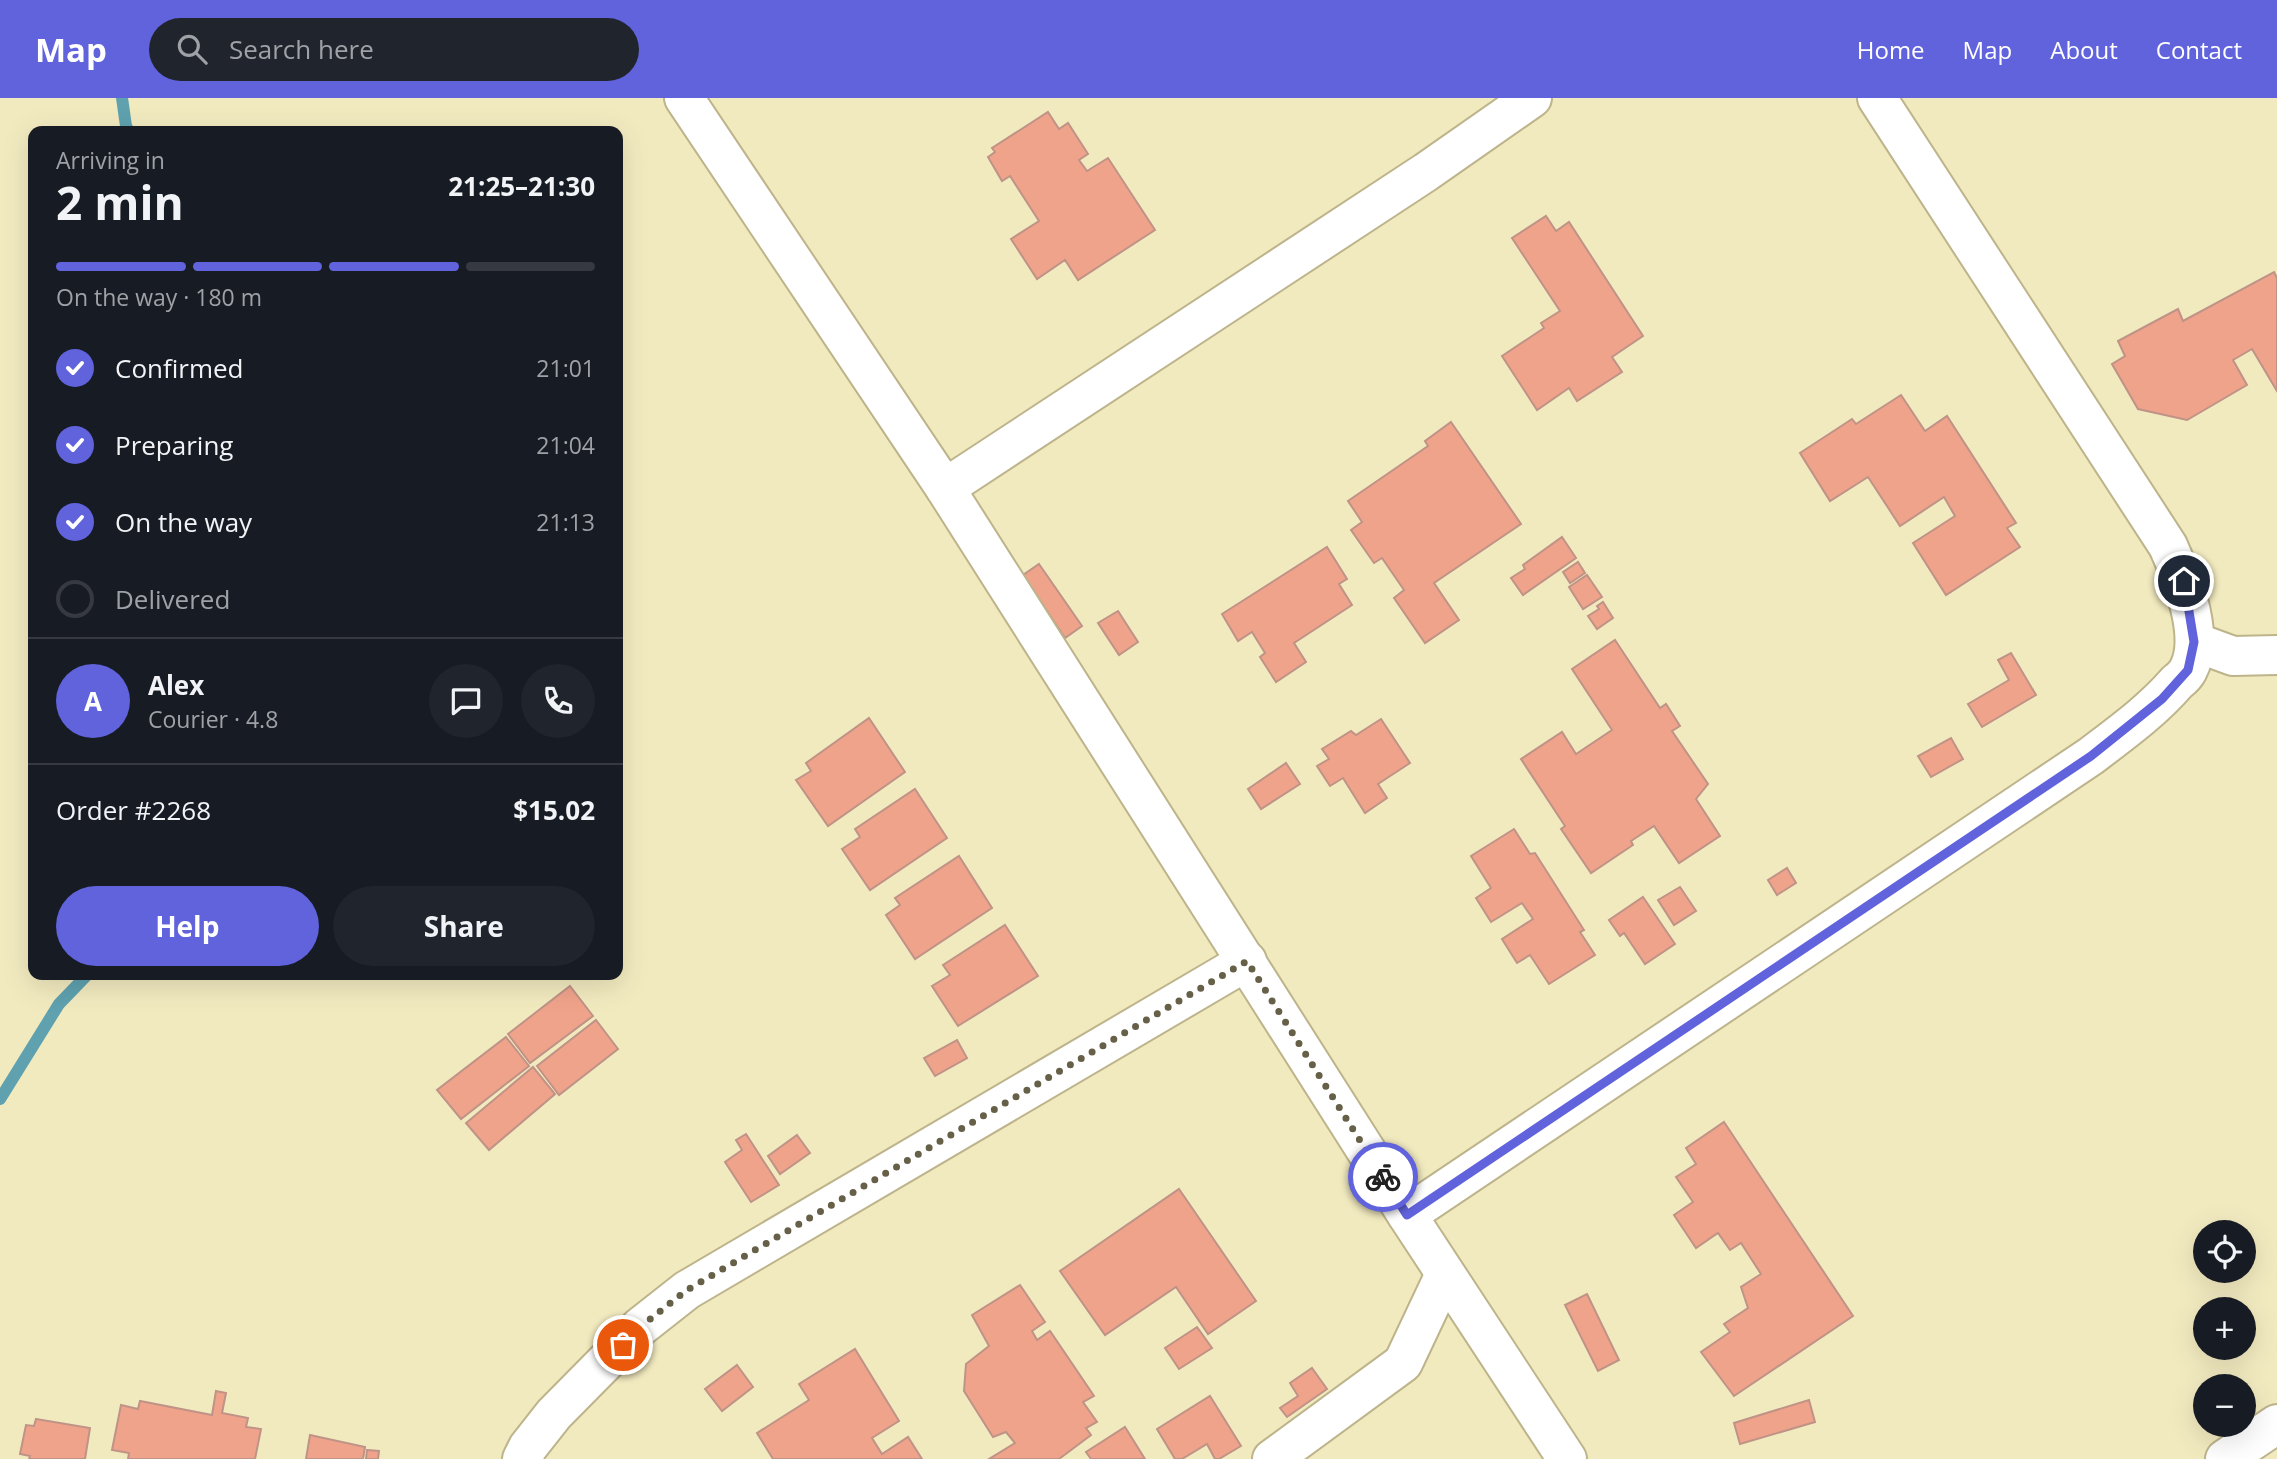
<!DOCTYPE html>
<meta charset="utf-8">
<style>
:root{--surface:#171b24;--page:#20242c;--text:#f1f3f6;--muted:#9ea1a6;--line:#363941;--accent:#6063dc}
body{margin:0;font-family:"Open Sans",sans-serif;background:var(--page);color:var(--text);height:100vh;display:flex;flex-direction:column;font-size:26px;white-space:nowrap}
*{box-sizing:border-box;margin:0}
p{font-size:23px;color:var(--muted)}
.icon{flex:none;width:38px;height:38px;fill:none;stroke:currentColor;stroke-width:2;stroke-linecap:round;stroke-linejoin:round}
.map{position:relative;flex:1;overflow:hidden}
.drawer{position:absolute;left:28px;top:28px;width:595px;height:854px;display:flex;flex-direction:column;background:var(--surface);border-radius:14px;box-shadow:0 7px 28px #0002}
.drawer>*{flex:none}
.buttons{position:absolute;left:2193px;top:1122px;display:grid;gap:14px}
.buttons a{display:grid;place-items:center;width:63px;height:63px;border-radius:50%;background:var(--surface);box-shadow:0 7px 28px #0002;font-size:35px}
.pin{position:absolute;display:grid;place-items:center;width:60px;height:60px;color:#fff;margin:-30px;border:4px solid #fff;border-radius:50%;box-shadow:0 2px 7px #0007}
.courier{position:absolute;display:grid;place-items:center;width:70px;height:70px;margin:-35px;border:5px solid #6063dc;border-radius:50%;background:#fff;color:#222;box-shadow:0 2px 9px #0007}
.head em{font-style:normal;font-weight:700}
.head div{display:flex;flex-direction:column-reverse}
.head{display:flex;align-items:center;justify-content:space-between;height:119px;padding:0 28px}
h1{font-size:46px;font-weight:700;line-height:52px}
.bar{display:grid;grid-template-columns:repeat(4,1fr);gap:10px 7px;align-content:center;height:84px;padding:0 28px}
.bar i{height:9px;border-radius:5px;background:var(--line)}
.bar .on{background:var(--accent)}
.bar p{grid-column:span 4}
.line{display:flex;align-items:center;gap:18px;padding:0 28px;border-top:2px solid var(--line)}
.line div{flex:1}
.round{display:grid;place-items:center;flex:none;width:74px;height:74px;border-radius:37px;background:var(--page)}
ol{padding:0 28px;list-style:none}
li{display:flex;align-items:center;gap:21px;height:77px}
li p{margin-inline-start:auto}
li .icon{padding:7px;border-radius:50%;background:var(--accent);color:#fff;stroke-width:4}
li:last-child{color:var(--muted)}
li i{width:38px;height:38px;border:4px solid var(--line);border-radius:50%}
.cta{display:flex;gap:14px;margin-top:auto;padding:14px 28px}
.cta a{flex:1;height:80px;border-radius:42px;background:var(--accent);color:#fff;font-size:28px;font-weight:700;line-height:80px;text-align:center}
.cta a+a{background:var(--page);color:var(--text)}
header{display:flex;align-items:center;gap:42px;box-sizing:border-box;height:98px;padding:0 35px;background:var(--accent);color:#fff}
header strong{font-size:33px}
nav{display:flex;gap:38px;margin-inline-start:auto;font-size:24px}
.search{width:490px;height:63px;background:var(--page);display:flex;align-items:center;gap:18px;box-sizing:border-box;padding:0 24px;border-radius:38px;color:var(--muted);font-size:26px}
.map>svg:first-child{display:block}
.lines{fill:none;stroke-linecap:round;stroke-linejoin:round}
.stream{stroke:#5fa1af;stroke-width:12}
.building{fill:#f0a38b;stroke:#bf9386;stroke-width:2}
.minor-casing{stroke:#bdb48b;stroke-width:42}
.minor{stroke:#fff;stroke-width:38}
.done{stroke:#656047;stroke-width:7;stroke-dasharray:0 12.6}
.route{stroke:#6063dc;stroke-width:9}
</style>
<header>
<strong>Map</strong>
<div class="search"><svg class="icon" aria-label="search" viewBox="0 0 24 24"><circle cx="10" cy="10" r="6"/><path d="M15 15l6 6"/></svg>Search here</div>
<nav><a>Home</a><a>Map</a><a>About</a><a>Contact</a></nav>
</header>
<div class="map">
<svg width="2277" height="1361" viewBox="0 0 2277 1361">
<rect width="100%" height="100%" fill="#f2eabf"/>
<g class="lines">
<g class="stream">
<polyline points="122,0 126,28 129,33"/>
<polyline points="0,1001 59,906 87,877"/>
</g>
</g>
<g class="building">
<polygon points="1048,14 1059,31 1068,25 1088,56 1079,62 1087,73 1108,60 1155,132 1078,182 1065,162 1037,181 1011,141 1039,123 1010,78 1002,83 988,59 995,54 992,50"/>
<polygon points="1546,118 1556,133 1569,124 1643,238 1612,259 1622,274 1577,303 1569,290 1537,312 1502,258 1544,230 1541,225 1560,213 1512,140"/>
<polygon points="2274,174 2277,180 2277,293 2252,251 2233,262 2247,287 2187,322 2138,311 2112,266 2125,258 2118,243 2178,211 2183,223"/>
<polygon points="1901,297 1925,333 1947,318 2016,425 2007,430 2020,449 1946,497 1913,445 1955,418 1944,399 1900,428 1868,379 1830,403 1800,355 1852,321 1856,326"/>
<polygon points="1451,324 1521,426 1434,485 1459,522 1425,545 1394,500 1404,492 1382,460 1374,465 1351,432 1362,424 1348,403 1428,348 1425,343"/>
<polygon points="1562,439 1576,460 1523,497 1511,480 1525,471 1523,467"/>
<polygon points="1327,449 1347,481 1339,486 1352,507 1294,545 1306,564 1276,584 1260,559 1265,555 1252,534 1238,543 1222,516"/>
<polygon points="1578,464 1585,475 1570,485 1563,474"/>
<polygon points="1039,466 1082,528 1065,540 1023,477"/>
<polygon points="1587,477 1602,499 1583,511 1569,489"/>
<polygon points="1603,504 1613,520 1597,531 1588,518 1599,511 1597,508"/>
<polygon points="1118,513 1138,544 1119,557 1098,525"/>
<polygon points="1615,542 1660,610 1666,606 1680,628 1672,633 1708,686 1696,701 1720,738 1679,765 1654,728 1631,743 1633,747 1591,775 1561,731 1565,728 1521,661 1562,634 1576,656 1612,632 1572,571"/>
<polygon points="2011,555 2036,597 1982,629 1968,606 2009,582 1998,562"/>
<polygon points="869,620 905,674 828,728 796,682 811,673 806,665"/>
<polygon points="1381,621 1410,665 1378,686 1387,700 1365,715 1343,680 1330,688 1317,668 1329,661 1322,651 1351,633 1356,637"/>
<polygon points="1951,640 1963,661 1931,679 1918,658"/>
<polygon points="1286,665 1300,686 1261,711 1248,691"/>
<polygon points="915,691 947,740 870,792 842,751 860,739 855,731"/>
<polygon points="1514,731 1530,756 1535,755 1584,832 1580,834 1595,857 1549,886 1530,857 1517,865 1502,841 1533,821 1522,805 1491,824 1476,800 1491,790 1471,758"/>
<polygon points="959,758 992,810 915,861 886,817 900,807 895,800"/>
<polygon points="1787,770 1796,785 1777,797 1768,782"/>
<polygon points="1680,789 1696,813 1674,827 1658,802"/>
<polygon points="1643,799 1675,846 1645,866 1624,835 1620,838 1609,822"/>
<polygon points="1005,827 1038,878 958,928 932,888 950,877 943,867"/>
<polygon points="570,888 593,918 530,965 508,936"/>
<polygon points="596,922 618,951 559,997 537,968"/>
<polygon points="506,939 529,968 461,1021 437,992"/>
<polygon points="957,942 967,960 935,978 924,960"/>
<polygon points="533,969 555,996 489,1052 466,1025"/>
<polygon points="1724,1024 1853,1218 1734,1298 1701,1254 1730,1234 1724,1226 1748,1210 1741,1189 1761,1176 1741,1145 1730,1152 1718,1135 1696,1150 1674,1117 1693,1104 1676,1079 1696,1066 1686,1050"/>
<polygon points="746,1036 779,1087 751,1104 725,1064 742,1052 736,1042"/>
<polygon points="797,1037 810,1055 780,1076 768,1058"/>
<polygon points="1179,1091 1256,1203 1208,1236 1176,1189 1105,1237 1060,1173"/>
<polygon points="1020,1187 1045,1224 1032,1233 1037,1242 1050,1233 1094,1298 1083,1304 1097,1324 1086,1330 1091,1337 1059,1361 989,1361 1015,1345 1006,1334 993,1339 964,1293 966,1266 989,1248 972,1217"/>
<polygon points="1587,1196 1619,1262 1598,1273 1565,1207"/>
<polygon points="1197,1229 1212,1250 1179,1271 1165,1250"/>
<polygon points="855,1251 899,1323 872,1340 882,1356 908,1339 922,1361 773,1361 757,1335 809,1302 799,1286"/>
<polygon points="737,1267 753,1289 722,1313 705,1291"/>
<polygon points="1312,1270 1327,1291 1287,1319 1280,1310 1298,1298 1290,1285"/>
<polygon points="216,1293 226,1295 222,1315 248,1320 246,1329 261,1331 255,1361 128,1361 129,1355 112,1352 121,1307 138,1311 140,1303 212,1317"/>
<polygon points="1210,1298 1241,1348 1219,1361 1215,1361 1207,1346 1182,1361 1175,1361 1157,1331"/>
<polygon points="1809,1302 1815,1324 1740,1346 1734,1325"/>
<polygon points="36,1321 90,1330 85,1361 29,1361 30,1358 20,1356 26,1327 34,1328"/>
<polygon points="1125,1329 1145,1361 1091,1361 1086,1354"/>
<polygon points="310,1337 365,1349 363,1361 306,1361"/>
<polygon points="367,1352 379,1353 378,1361 366,1361"/>
</g>
<g class="lines">
<defs>
<g id="minor">
<polyline points="684,0 945,390 1407,1117 1567,1361"/>
<polyline points="945,390 1426,74 1532,0"/>
<polyline points="2195,544 2233,558 2277,557"/>
<path d="M1407,1117L2091,658C2121,635 2152,613 2177,584C2181,581 2186,576 2188,572C2206,539 2182,479 2168,448L1877,0"/>
<polyline points="522,1361 528,1349 554,1316 640,1229 687,1192 1247,863"/>
<polyline points="1272,1361 1403,1265 1445,1176"/>
<polyline points="2225,1361 2277,1326"/>
</g>
</defs>
<use href="#minor" class="minor-casing"/>
<use href="#minor" class="minor"/>
</g>
<g class="lines">
<polyline class="done" points="623,1247 640,1229 687,1192 1247,863 1383,1079"/>
<polyline class="route" points="1383,1079 1407,1117 2091,658 2162,601 2188,572 2194,544 2184,483"/>
</g>
</svg>
<div class="buttons">
<a><svg class="icon" aria-label="locate" viewBox="0 0 24 24"><circle cx="12" cy="12" r="6"/><path d="M12 2v4M12 18v4M2 12h4M18 12h4"/></svg></a>
<a>+</a>
<a>−</a>
</div>
<div class="pin" style="left:623px;top:1247px;background:#ea580c"><svg class="icon" aria-label="bag" viewBox="0 0 24 24"><path d="M5 8h14l-1 12H6zM9 8a3 3 0 0 1 6 0"/></svg></div>
<div class="pin" style="left:2184px;top:483px;background:#1f2937"><svg class="icon" aria-label="home" viewBox="0 0 24 24"><path d="M3 11l9-7 9 7M6 9v11h12V9"/></svg></div>
<div class="courier" style="left:1383px;top:1079px"><svg class="icon" aria-label="bike" viewBox="0 0 24 24"><circle cx="6" cy="16" r="4"/><circle cx="18" cy="16" r="4"/><path d="M6 16l4-8h5l3 8M10 8l3 8H6M13 5h3"/></svg></div>
<section class="drawer">
<div class="head"><div><h1>2 min</h1><p>Arriving in</p></div><em>21:25–21:30</em></div>
<div class="bar"><i class="on"></i><i class="on"></i><i class="on"></i><i></i><p>On the way · 180 m</p></div>
<ol>
<li><svg class="icon" aria-label="check" viewBox="0 0 24 24"><path d="M5 12l5 5 9-10"/></svg>Confirmed<p>21:01</p></li>
<li><svg class="icon" aria-label="check" viewBox="0 0 24 24"><path d="M5 12l5 5 9-10"/></svg>Preparing<p>21:04</p></li>
<li><svg class="icon" aria-label="check" viewBox="0 0 24 24"><path d="M5 12l5 5 9-10"/></svg>On the way<p>21:13</p></li>
<li><i></i>Delivered</li>
</ol>
<div class="line" style="height:126px"><b class="round" style="background:var(--accent);color:#fff">A</b><div><b>Alex</b><p>Courier · 4.8</p></div><a class="round"><svg class="icon" aria-label="chat" viewBox="0 0 24 24"><path d="M4 5h16v11H9l-5 4z"/></svg></a><a class="round"><svg class="icon" aria-label="phone" viewBox="0 0 24 24"><path d="M5 4h4l2 5-3 2q2 4 5 5l2-3 5 2v4C11 20 4 13 5 4z"/></svg></a></div>
<div class="line" style="height:91px"><div>Order #2268</div><b>$15.02</b></div>
<div class="cta"><a>Help</a><a>Share</a></div>
</section>
</div>
